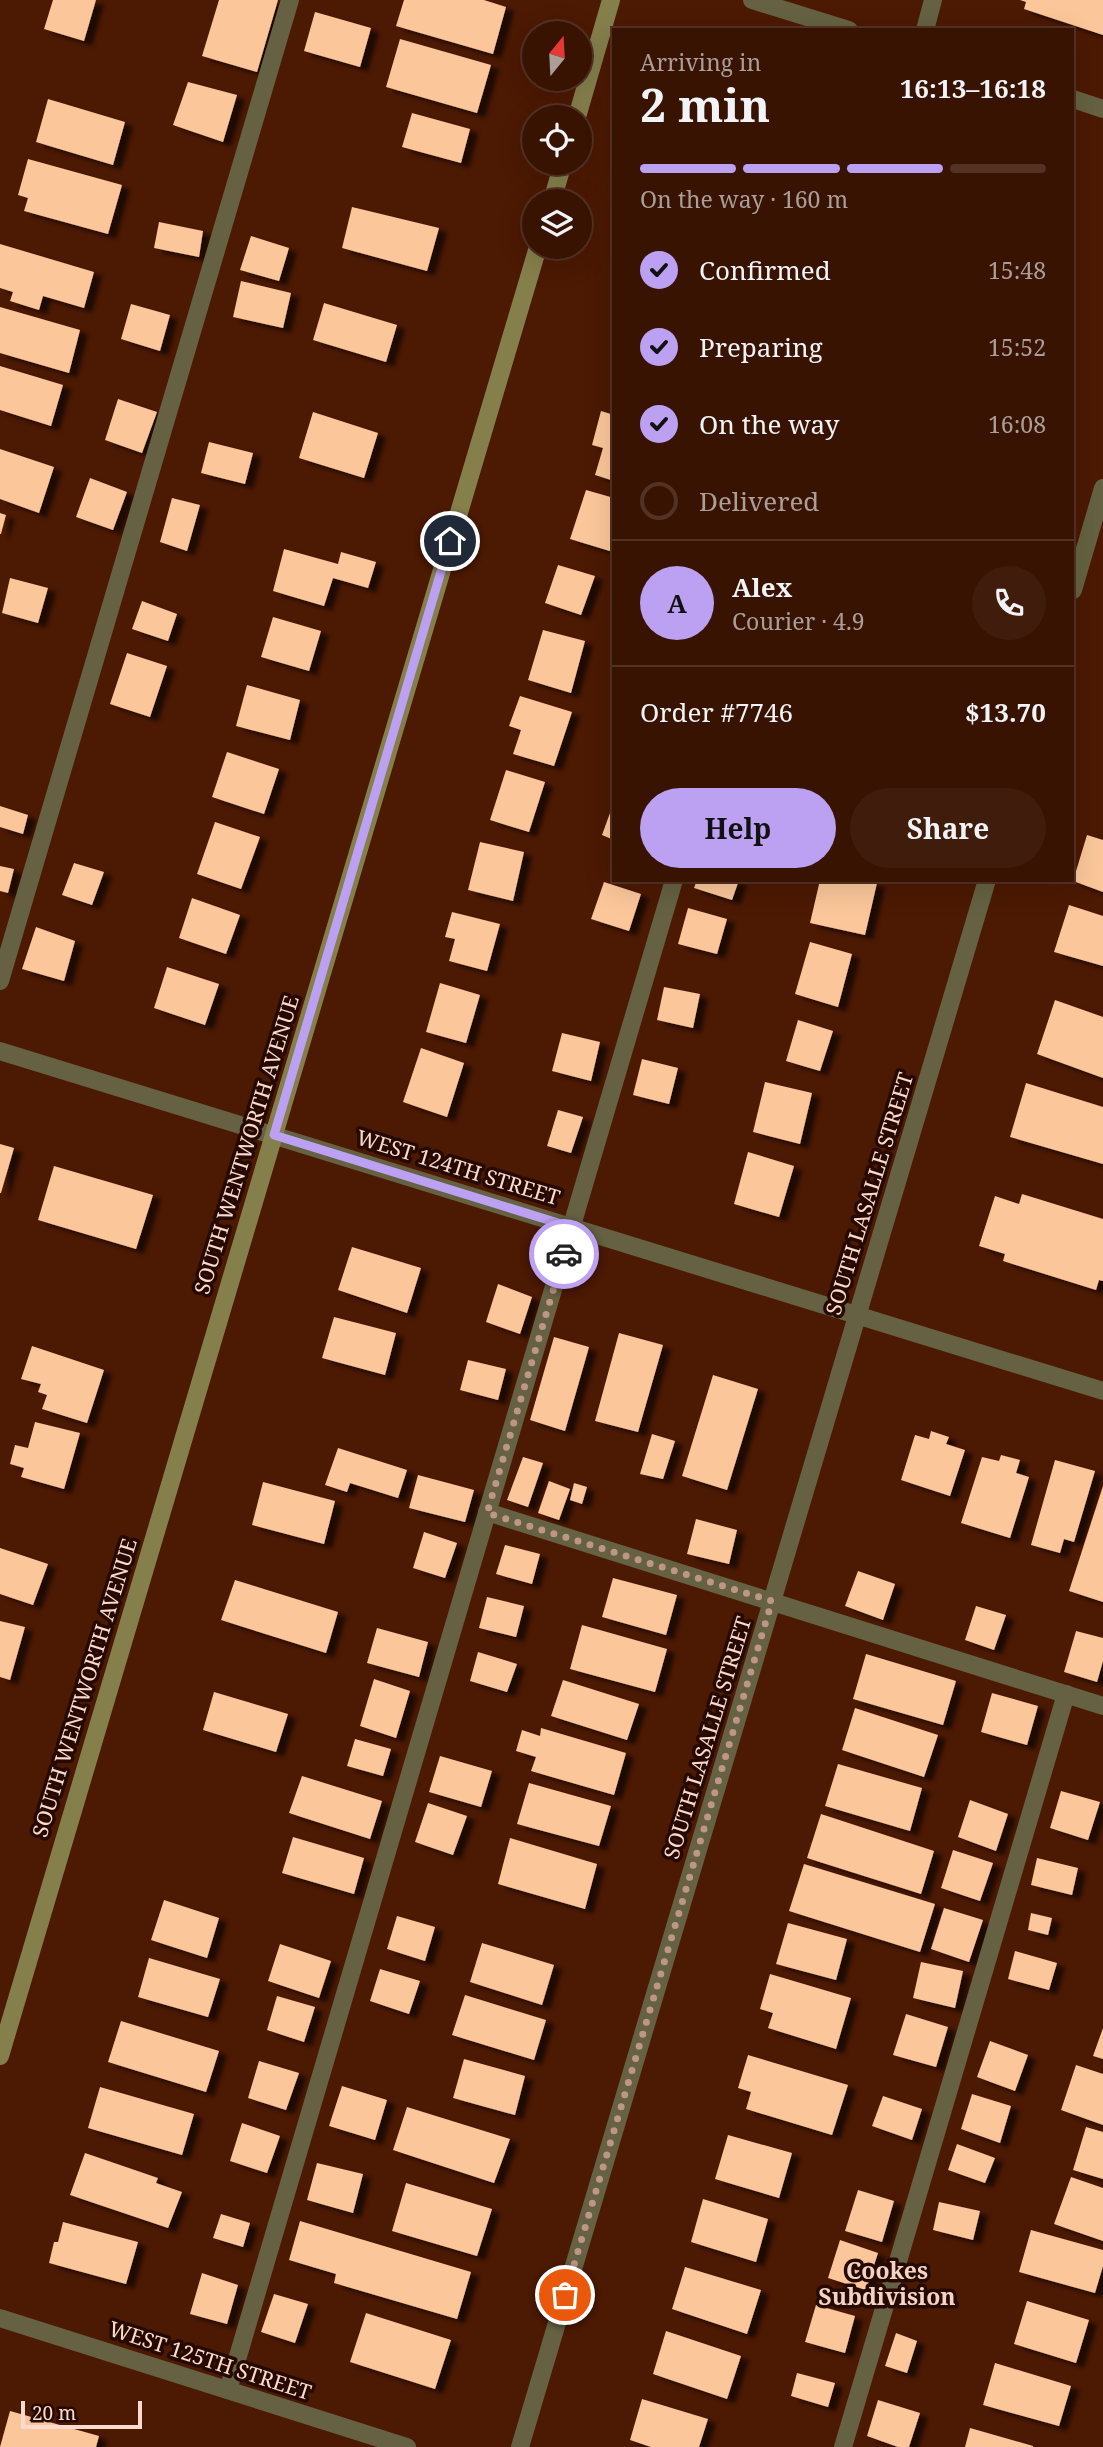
<!DOCTYPE html>
<meta charset="utf-8">
<style>
:root{--surface:#391302;--page:#401c0c;--text:#f1f3f6;--muted:#ab9e99;--line:#533224;--accent:#bca0f2}
body{margin:0;font-family:"Noto Serif",serif;background:var(--page);color:var(--text);height:100vh;display:flex;flex-direction:column;font-size:26px;white-space:nowrap}
*{box-sizing:border-box;margin:0}
p{font-size:23px;color:var(--muted)}
.icon{flex:none;width:38px;height:38px;fill:none;stroke:currentColor;stroke-width:2;stroke-linecap:round;stroke-linejoin:round}
.map{position:relative;flex:1;overflow:hidden}
.panel{position:absolute;left:612px;top:28px;width:462px;height:854px;display:flex;flex-direction:column;background:var(--surface);border-radius:0px;box-shadow:0 7px 28px #0002,0 0 0 2px var(--line)}
.panel>*{flex:none}
.needle{width:46px;rotate:18deg}
.controls{position:absolute;left:522px;top:21px;display:grid;gap:14px}
.controls a{display:grid;place-items:center;width:70px;height:70px;border-radius:50%;background:var(--surface);box-shadow:0 7px 28px #0002,0 0 0 2px var(--line);font-size:35px}
.scale{position:absolute;left:21px;bottom:18px;width:121px;box-sizing:border-box;padding-left:7px;border:4px solid #fcdacd;border-top:0;font-size:19px;line-height:24px;white-space:nowrap;color:#fcdacd;-webkit-text-stroke:5px #260a01;paint-order:stroke}
.pin{position:absolute;display:grid;place-items:center;width:60px;height:60px;color:#fff;margin:-30px;border:4px solid #fff;border-radius:50%;box-shadow:0 2px 7px #0007}
.courier{position:absolute;display:grid;place-items:center;width:70px;height:70px;margin:-35px;border:5px solid #bca0f2;border-radius:50%;background:#fff;color:#222;box-shadow:0 2px 9px #0007}
.headline em{font-style:normal;font-weight:700}
.headline div{display:flex;flex-direction:column-reverse}
.headline{display:flex;align-items:center;justify-content:space-between;height:119px;padding:0 28px}
h1{font-size:46px;font-weight:700;line-height:52px}
.bar{display:grid;grid-template-columns:repeat(4,1fr);gap:10px 7px;align-content:center;height:84px;padding:0 28px}
.bar i{height:9px;border-radius:5px;background:var(--line)}
.bar .selected{background:var(--accent)}
.bar p{grid-column:span 4}
.line{display:flex;align-items:center;gap:18px;padding:0 28px;border-top:2px solid var(--line)}
.line div{flex:1}
.round{display:grid;place-items:center;flex:none;width:74px;height:74px;border-radius:37px;background:var(--page)}
ol{padding:0 28px;list-style:none}
li{display:flex;align-items:center;gap:21px;height:77px}
li p{margin-inline-start:auto}
li .icon{padding:7px;border-radius:50%;background:var(--accent);color:#111;stroke-width:4}
li:last-child{color:var(--muted)}
li i{width:38px;height:38px;border:4px solid var(--line);border-radius:50%}
.action{display:flex;gap:14px;margin-top:auto;padding:14px 28px}
.action a{flex:1;height:80px;border-radius:42px;background:var(--accent);color:#111;font-size:28px;font-weight:700;line-height:80px;text-align:center}
.action a+a{background:var(--page);color:var(--text)}
.map>svg:first-child{display:block}
.building{fill:#fac69a;filter:url(#shadow)}
.lines{fill:none;stroke-linecap:round;stroke-linejoin:round}
.lane{stroke:#656142;stroke-width:18}
.street{stroke:#656142;stroke-width:18}
.secondary{stroke:#857f4c;stroke-width:18}
.done{stroke:#be9686;stroke-width:7;stroke-dasharray:0 12.6}
.route{stroke:#bca0f2;stroke-width:9}
.labels{text-anchor:middle;stroke-width:7;stroke-linejoin:round;paint-order:stroke}
.street-label{font-size:21px;fill:#fcdacd;stroke:#260a01}
.neighbourhood-label{font-size:23px;font-weight:bold;fill:#f4d2c5;stroke:#260a01}
</style>
<div class="map">
<svg width="1103" height="2447" viewBox="0 0 1103 2447">
<defs>
<filter id="shadow"><feDropShadow dx="8" dy="4.5" stdDeviation="2" flood-color="#0009"/></filter>
</defs>
<rect width="100%" height="100%" fill="#4c1903"/>
<g class="building">
<polygon points="53,0 96,0 84,41 44,29"/>
<polygon points="219,0 278,0 257,72 202,56"/>
<polygon points="404,0 484,0 506,7 493,54 396,26"/>
<polygon points="1020,0 1103,0 1103,35 1024,9 1026,2"/>
<polygon points="315,12 371,28 360,67 304,51"/>
<polygon points="400,39 491,65 477,113 386,87"/>
<polygon points="188,82 237,95 223,142 173,125"/>
<polygon points="48,99 125,122 113,165 36,142"/>
<polygon points="412,113 470,129 461,163 402,147"/>
<polygon points="28,159 122,185 108,234 24,211 28,198 18,195"/>
<polygon points="352,207 439,228 427,271 342,248"/>
<polygon points="159,222 203,231 199,257 154,248"/>
<polygon points="251,236 289,248 279,281 240,270"/>
<polygon points="0,244 94,272 84,308 43,296 39,310 10,301 13,292 0,288"/>
<polygon points="241,281 291,293 283,328 233,317"/>
<polygon points="324,303 397,325 386,362 313,340"/>
<polygon points="131,304 170,315 160,351 121,339"/>
<polygon points="0,307 80,330 69,373 0,353"/>
<polygon points="0,366 63,385 51,426 0,410"/>
<polygon points="118,399 157,412 142,453 105,440"/>
<polygon points="601,411 614,415 614,481 595,475 603,448 592,445"/>
<polygon points="313,412 378,433 364,478 299,458"/>
<polygon points="209,442 253,453 245,484 201,473"/>
<polygon points="0,449 54,467 39,513 0,499"/>
<polygon points="90,478 127,492 113,530 76,517"/>
<polygon points="586,490 614,498 613,552 570,539"/>
<polygon points="172,498 200,505 187,551 160,542"/>
<polygon points="0,513 6,515 1,534 0,534"/>
<polygon points="284,549 338,564 341,552 376,562 368,588 333,578 324,606 273,591"/>
<polygon points="558,565 595,576 581,615 545,603"/>
<polygon points="10,578 48,588 38,623 2,613"/>
<polygon points="142,601 177,614 168,641 132,629"/>
<polygon points="273,617 321,631 309,671 261,657"/>
<polygon points="543,630 585,641 571,693 528,680"/>
<polygon points="127,653 167,666 150,717 110,704"/>
<polygon points="247,685 300,700 290,740 236,726"/>
<polygon points="520,696 572,712 554,766 513,754 521,730 509,726"/>
<polygon points="227,752 279,769 264,814 212,797"/>
<polygon points="506,770 545,782 529,832 490,820"/>
<polygon points="614,802 614,840 602,835"/>
<polygon points="0,806 28,815 23,834 0,827"/>
<polygon points="215,822 260,837 241,889 197,874"/>
<polygon points="1087,835 1103,840 1103,892 1073,881"/>
<polygon points="480,842 524,852 513,901 468,890"/>
<polygon points="74,863 104,872 92,905 62,895"/>
<polygon points="0,866 14,869 8,893 0,891"/>
<polygon points="697,880 739,880 732,900 694,888"/>
<polygon points="820,880 864,880 877,883 865,935 810,923"/>
<polygon points="604,882 641,894 629,931 591,919"/>
<polygon points="192,898 240,915 226,954 179,938"/>
<polygon points="1069,905 1103,916 1103,966 1054,952"/>
<polygon points="688,908 727,919 717,954 678,944"/>
<polygon points="452,912 500,924 487,971 449,961 455,939 445,937"/>
<polygon points="36,927 75,941 64,981 22,969"/>
<polygon points="810,942 852,954 838,1007 795,994"/>
<polygon points="167,967 219,984 205,1025 154,1008"/>
<polygon points="440,983 480,995 466,1043 426,1032"/>
<polygon points="664,987 700,994 693,1028 657,1020"/>
<polygon points="1055,1000 1103,1017 1103,1078 1037,1054"/>
<polygon points="798,1020 833,1031 820,1071 786,1061"/>
<polygon points="562,1033 600,1042 591,1081 552,1071"/>
<polygon points="421,1048 464,1063 447,1117 403,1102"/>
<polygon points="642,1059 678,1068 669,1104 633,1095"/>
<polygon points="765,1082 812,1093 800,1144 753,1132"/>
<polygon points="1026,1083 1103,1107 1103,1164 1010,1137"/>
<polygon points="558,1110 583,1117 571,1153 547,1146"/>
<polygon points="0,1144 14,1148 1,1193 0,1193"/>
<polygon points="748,1152 794,1166 779,1217 734,1204"/>
<polygon points="54,1166 153,1195 136,1249 38,1220"/>
<polygon points="1022,1194 1103,1219 1103,1281 1099,1280 1096,1290 1003,1261 1005,1254 979,1246 995,1196 1019,1204"/>
<polygon points="352,1247 421,1268 407,1313 338,1290"/>
<polygon points="498,1284 532,1297 520,1334 486,1322"/>
<polygon points="334,1317 396,1333 385,1375 322,1358"/>
<polygon points="619,1333 663,1345 638,1432 595,1421"/>
<polygon points="554,1337 589,1347 565,1431 530,1420"/>
<polygon points="32,1346 104,1370 87,1423 42,1409 47,1395 38,1392 41,1384 21,1379"/>
<polygon points="468,1360 506,1369 498,1400 460,1390"/>
<polygon points="713,1375 758,1389 727,1490 682,1476"/>
<polygon points="35,1422 80,1433 64,1489 21,1477 24,1468 10,1464 15,1445 28,1448"/>
<polygon points="931,1431 949,1437 946,1444 965,1450 950,1496 901,1480 915,1435 929,1439"/>
<polygon points="652,1434 675,1441 663,1479 640,1474"/>
<polygon points="338,1448 407,1470 398,1498 350,1483 347,1492 325,1485"/>
<polygon points="1001,1455 1020,1460 1016,1473 1029,1477 1010,1538 961,1523 982,1457 999,1461"/>
<polygon points="523,1457 543,1463 528,1507 507,1500"/>
<polygon points="1055,1460 1095,1471 1074,1542 1064,1539 1060,1553 1031,1545"/>
<polygon points="418,1475 474,1490 465,1522 409,1508"/>
<polygon points="549,1481 570,1489 559,1520 538,1513"/>
<polygon points="263,1482 335,1501 324,1544 252,1525"/>
<polygon points="574,1483 587,1487 582,1504 570,1500"/>
<polygon points="1103,1486 1103,1602 1069,1591"/>
<polygon points="696,1519 737,1530 729,1564 687,1554"/>
<polygon points="424,1532 457,1543 445,1578 413,1568"/>
<polygon points="505,1545 540,1554 532,1584 496,1574"/>
<polygon points="0,1548 48,1564 33,1605 0,1594"/>
<polygon points="858,1571 895,1584 883,1620 845,1606"/>
<polygon points="613,1578 677,1595 666,1635 602,1617"/>
<polygon points="235,1580 338,1612 326,1653 221,1620"/>
<polygon points="487,1597 524,1606 516,1637 479,1628"/>
<polygon points="976,1606 1006,1615 994,1650 965,1640"/>
<polygon points="0,1621 25,1627 10,1680 0,1677"/>
<polygon points="582,1625 667,1649 655,1692 570,1669"/>
<polygon points="377,1628 428,1642 419,1677 367,1663"/>
<polygon points="1076,1631 1103,1638 1103,1661 1097,1682 1064,1672"/>
<polygon points="478,1652 517,1664 507,1692 470,1681"/>
<polygon points="866,1654 956,1681 943,1725 853,1699"/>
<polygon points="374,1679 410,1691 396,1738 360,1726"/>
<polygon points="563,1680 639,1704 627,1740 551,1716"/>
<polygon points="214,1692 288,1714 276,1752 203,1730"/>
<polygon points="992,1693 1038,1706 1027,1745 981,1732"/>
<polygon points="855,1708 938,1735 924,1777 842,1750"/>
<polygon points="541,1728 626,1753 614,1795 531,1771 536,1757 516,1751 522,1730 540,1736"/>
<polygon points="355,1739 391,1749 383,1776 347,1766"/>
<polygon points="440,1756 492,1771 481,1807 429,1792"/>
<polygon points="838,1764 922,1788 910,1831 825,1806"/>
<polygon points="302,1776 382,1801 370,1839 289,1813"/>
<polygon points="529,1783 611,1806 599,1846 517,1824"/>
<polygon points="1061,1791 1100,1802 1088,1840 1050,1828"/>
<polygon points="970,1800 1008,1814 996,1851 958,1837"/>
<polygon points="428,1803 467,1816 453,1855 415,1842"/>
<polygon points="821,1814 934,1851 921,1894 807,1858"/>
<polygon points="293,1837 364,1858 354,1894 282,1873"/>
<polygon points="510,1838 597,1864 585,1909 498,1884"/>
<polygon points="953,1850 993,1863 980,1901 941,1888"/>
<polygon points="1037,1858 1078,1868 1072,1895 1031,1885"/>
<polygon points="804,1864 935,1904 920,1952 789,1911"/>
<polygon points="164,1900 219,1918 207,1958 151,1940"/>
<polygon points="944,1908 983,1920 969,1962 931,1949"/>
<polygon points="1031,1913 1052,1918 1048,1935 1028,1930"/>
<polygon points="397,1916 435,1927 425,1961 387,1949"/>
<polygon points="788,1923 847,1939 836,1980 776,1964"/>
<polygon points="482,1943 554,1965 542,2005 470,1982"/>
<polygon points="280,1944 331,1961 319,1998 268,1981"/>
<polygon points="1015,1951 1057,1963 1049,1990 1008,1979"/>
<polygon points="149,1958 220,1979 208,2017 138,1997"/>
<polygon points="921,1962 963,1971 955,2008 913,1998"/>
<polygon points="380,1969 420,1981 409,2014 370,2001"/>
<polygon points="770,1974 851,1998 836,2049 768,2028 773,2013 760,2009"/>
<polygon points="465,1995 546,2020 534,2060 452,2035"/>
<polygon points="277,1996 315,2007 304,2042 267,2030"/>
<polygon points="906,2014 948,2027 936,2067 893,2055"/>
<polygon points="121,2021 219,2051 206,2092 108,2062"/>
<polygon points="1103,2028 1103,2059 1093,2056"/>
<polygon points="990,2041 1028,2055 1015,2091 977,2077"/>
<polygon points="748,2055 848,2085 832,2135 746,2109 751,2092 738,2088"/>
<polygon points="464,2059 525,2076 515,2115 453,2098"/>
<polygon points="259,2061 299,2073 286,2110 248,2098"/>
<polygon points="1076,2065 1103,2074 1103,2125 1061,2110"/>
<polygon points="342,2086 387,2100 375,2140 329,2126"/>
<polygon points="100,2087 194,2114 182,2155 88,2128"/>
<polygon points="972,2094 1011,2106 1000,2143 961,2129"/>
<polygon points="883,2096 922,2109 912,2140 872,2126"/>
<polygon points="407,2107 510,2139 494,2183 393,2150"/>
<polygon points="242,2123 280,2136 267,2173 230,2161"/>
<polygon points="1086,2127 1103,2132 1103,2179 1073,2170"/>
<polygon points="728,2135 792,2153 779,2198 715,2179"/>
<polygon points="957,2144 995,2158 985,2183 948,2170"/>
<polygon points="85,2153 158,2178 156,2183 182,2192 168,2228 70,2195"/>
<polygon points="317,2163 363,2174 353,2213 307,2200"/>
<polygon points="1071,2177 1103,2188 1103,2241 1054,2224"/>
<polygon points="406,2183 492,2209 477,2256 392,2231"/>
<polygon points="858,2190 894,2201 882,2242 845,2231"/>
<polygon points="703,2199 768,2219 756,2262 691,2242"/>
<polygon points="939,2202 980,2211 973,2240 933,2230"/>
<polygon points="221,2214 250,2223 243,2247 213,2238"/>
<polygon points="300,2221 471,2272 457,2319 334,2283 336,2274 289,2260"/>
<polygon points="63,2222 138,2242 126,2284 49,2263 54,2242 58,2242"/>
<polygon points="1031,2230 1103,2250 1103,2266 1095,2293 1019,2272"/>
<polygon points="840,2240 878,2253 866,2290 828,2278"/>
<polygon points="685,2267 761,2290 747,2334 672,2309"/>
<polygon points="202,2273 238,2285 227,2324 190,2314"/>
<polygon points="274,2294 308,2304 295,2343 261,2332"/>
<polygon points="1027,2301 1089,2320 1076,2363 1014,2344"/>
<polygon points="816,2305 855,2316 845,2353 805,2342"/>
<polygon points="366,2313 451,2340 435,2389 350,2362"/>
<polygon points="666,2331 741,2356 727,2399 653,2374"/>
<polygon points="896,2333 917,2341 907,2373 885,2366"/>
<polygon points="995,2363 1071,2386 1059,2426 983,2405"/>
<polygon points="797,2373 835,2383 828,2407 791,2396"/>
<polygon points="642,2399 708,2419 699,2447 651,2447 630,2440"/>
<polygon points="878,2400 920,2413 909,2447 898,2447 867,2436"/>
<polygon points="10,2411 99,2436 96,2447 0,2447"/>
<polygon points="970,2428 1033,2446 1033,2447 965,2447"/>
</g>
<g class="lines">
<g class="lane">
<polyline points="925,30 933,0"/>
<polyline points="0,981 290,0"/>
<polyline points="487,1512 1103,1706"/>
<polyline points="228,2390 674,880"/>
<polyline points="843,2447 1066,1694"/>
</g>
<g class="street">
<polyline points="752,0 849,30"/>
<polyline points="1073,99 1103,109"/>
<polyline points="1073,590 1103,488"/>
<polyline points="0,1051 1103,1391"/>
<polyline points="0,2318 407,2447"/>
<polyline points="520,2447 987,880"/>
</g>
<g class="secondary">
<polyline points="577,117 611,0"/>
<polyline points="552,201 563,163"/>
<polyline points="0,2056 538,247"/>
</g>
</g>
<g class="lines">
<polyline class="done" points="564,1254 487,1513 772,1601 565,2295"/>
<polyline class="route" points="450,541 274,1135 571,1227 564,1254"/>
</g>
<g class="labels">
<g class="street-label">
<text transform="translate(247 1145) rotate(-73)" y="7">SOUTH WENTWORTH AVENUE</text>
<text transform="translate(458 1168) rotate(17)" y="7">WEST 124TH STREET</text>
<text transform="translate(870 1194) rotate(-73)" y="7">SOUTH LASALLE STREET</text>
<text transform="translate(85 1688) rotate(-73)" y="7">SOUTH WENTWORTH AVENUE</text>
<text transform="translate(708 1738) rotate(-73)" y="7">SOUTH LASALLE STREET</text>
<text transform="translate(210 2361) rotate(18)" y="7">WEST 125TH STREET</text>
</g>
<g class="neighbourhood-label">
<text x="887" y="2279">Cookes<tspan x="887" dy="26">Subdivision</tspan></text>
</g>
</g>
</svg>
<div class="controls">
<a><svg class="needle" viewBox="-14 -14 28 28"><path d="M0-13l5 13h-10z" fill="#e53935"/><path d="M0 13l5-13h-10z" fill="#ab9e99"/></svg></a>
<a><svg class="icon" aria-label="locate" viewBox="0 0 24 24"><circle cx="12" cy="12" r="6"/><path d="M12 2v4M12 18v4M2 12h4M18 12h4"/></svg></a>
<a><svg class="icon" aria-label="layers" viewBox="0 0 24 24"><path d="M12 4l9 5-9 5-9-5zM3 14l9 5 9-5"/></svg></a>
</div>
<div class="scale">20 m</div>
<div class="pin" style="left:565px;top:2295px;background:#ea580c"><svg class="icon" aria-label="bag" viewBox="0 0 24 24"><path d="M5 8h14l-1 12H6zM9 8a3 3 0 0 1 6 0"/></svg></div>
<div class="pin" style="left:450px;top:541px;background:#1f2937"><svg class="icon" aria-label="home" viewBox="0 0 24 24"><path d="M3 11l9-7 9 7M6 9v11h12V9"/></svg></div>
<div class="courier" style="left:564px;top:1254px"><svg class="icon" aria-label="car" viewBox="0 0 24 24"><path d="M5 17H2v-5l4-1 3-4h7l3 4 3 1v5h-3M9 17h6M6 11h13"/><circle cx="7" cy="17" r="2"/><circle cx="17" cy="17" r="2"/></svg></div>
<section class="panel">
<div class="headline"><div><h1>2 min</h1><p>Arriving in</p></div><em>16:13–16:18</em></div>
<div class="bar"><i class="selected"></i><i class="selected"></i><i class="selected"></i><i></i><p>On the way · 160 m</p></div>
<ol>
<li><svg class="icon" aria-label="check" viewBox="0 0 24 24"><path d="M5 12l5 5 9-10"/></svg>Confirmed<p>15:48</p></li>
<li><svg class="icon" aria-label="check" viewBox="0 0 24 24"><path d="M5 12l5 5 9-10"/></svg>Preparing<p>15:52</p></li>
<li><svg class="icon" aria-label="check" viewBox="0 0 24 24"><path d="M5 12l5 5 9-10"/></svg>On the way<p>16:08</p></li>
<li><i></i>Delivered</li>
</ol>
<div class="line" style="height:126px"><b class="round" style="background:var(--accent);color:#111">A</b><div><b>Alex</b><p>Courier · 4.9</p></div><a class="round"><svg class="icon" aria-label="phone" viewBox="0 0 24 24"><path d="M5 4h4l2 5-3 2q2 4 5 5l2-3 5 2v4C11 20 4 13 5 4z"/></svg></a></div>
<div class="line" style="height:91px"><div>Order #7746</div><b>$13.70</b></div>
<div class="action"><a>Help</a><a>Share</a></div>
</section>
</div>
